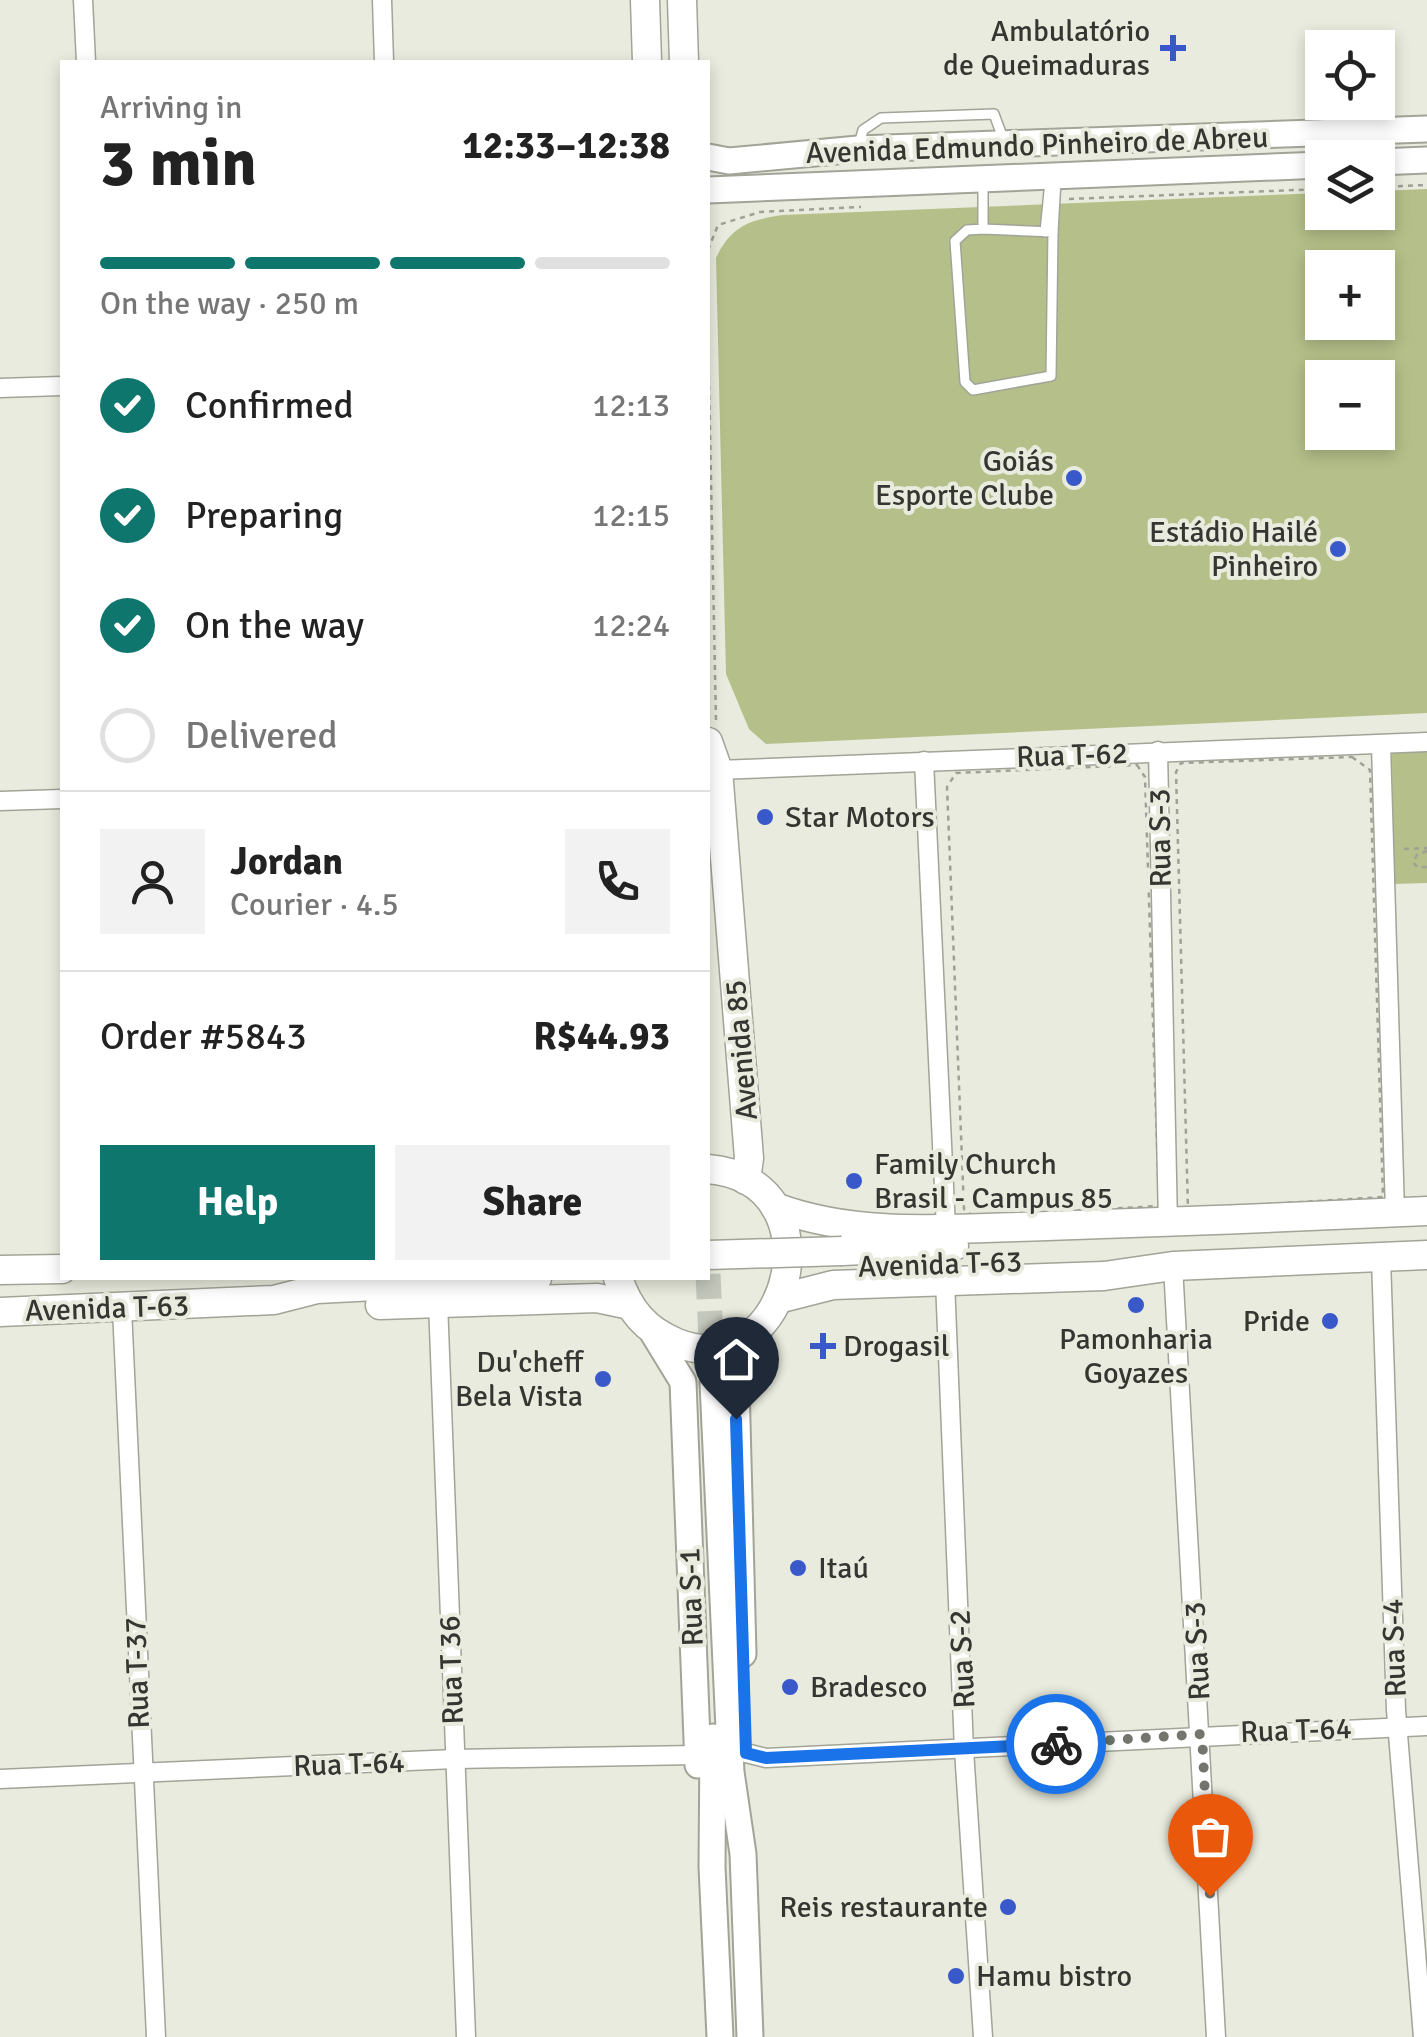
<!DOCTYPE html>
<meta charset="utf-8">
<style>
:root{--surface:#fff;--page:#f2f2f2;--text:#222;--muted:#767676;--line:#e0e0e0;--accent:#0f766e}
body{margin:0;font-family:Signika,sans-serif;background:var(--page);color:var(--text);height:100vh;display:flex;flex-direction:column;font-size:38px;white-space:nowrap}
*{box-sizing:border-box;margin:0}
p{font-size:32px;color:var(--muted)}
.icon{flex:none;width:55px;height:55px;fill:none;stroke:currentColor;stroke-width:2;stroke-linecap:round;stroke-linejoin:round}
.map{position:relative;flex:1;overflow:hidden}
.details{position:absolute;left:60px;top:60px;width:650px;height:1220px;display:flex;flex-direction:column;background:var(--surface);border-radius:0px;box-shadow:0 5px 15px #0003}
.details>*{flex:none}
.fabs{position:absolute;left:1305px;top:30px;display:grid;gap:20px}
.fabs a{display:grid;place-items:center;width:90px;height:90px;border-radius:0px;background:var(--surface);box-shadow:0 5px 15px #0003;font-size:50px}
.pin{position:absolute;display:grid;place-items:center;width:85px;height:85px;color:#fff;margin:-102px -42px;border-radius:50% 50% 50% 0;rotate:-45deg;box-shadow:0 0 10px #0007}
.pin .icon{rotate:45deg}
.courier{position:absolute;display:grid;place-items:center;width:100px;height:100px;margin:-50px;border:8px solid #1a73e8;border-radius:50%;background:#fff;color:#222;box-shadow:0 2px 12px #0007}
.overview em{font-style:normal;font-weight:700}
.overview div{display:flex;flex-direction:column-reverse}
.overview{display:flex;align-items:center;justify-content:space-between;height:170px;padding:0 40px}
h1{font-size:65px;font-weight:700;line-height:75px}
.bar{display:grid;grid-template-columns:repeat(4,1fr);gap:15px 10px;align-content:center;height:120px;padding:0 40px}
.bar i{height:12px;border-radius:8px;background:var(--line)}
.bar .current{background:var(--accent)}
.bar p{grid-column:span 4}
.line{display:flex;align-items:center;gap:25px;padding:0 40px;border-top:2px solid var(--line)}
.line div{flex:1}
.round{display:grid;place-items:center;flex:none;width:105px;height:105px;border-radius:0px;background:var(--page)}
ol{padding:0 40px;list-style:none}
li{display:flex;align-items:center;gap:30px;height:110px}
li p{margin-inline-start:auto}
li .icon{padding:10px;border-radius:50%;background:var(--accent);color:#fff;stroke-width:4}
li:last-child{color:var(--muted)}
li i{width:55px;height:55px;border:5px solid var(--line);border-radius:50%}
.button{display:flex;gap:20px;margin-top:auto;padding:20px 40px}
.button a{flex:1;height:115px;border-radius:0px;background:var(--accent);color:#fff;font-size:40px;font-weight:700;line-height:115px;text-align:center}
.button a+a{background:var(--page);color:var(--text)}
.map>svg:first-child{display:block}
.green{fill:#b4bf89;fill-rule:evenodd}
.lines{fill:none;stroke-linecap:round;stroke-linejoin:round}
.secondary-tunnel{stroke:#c4c7bb;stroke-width:25;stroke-dasharray:25 12;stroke-linecap:butt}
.lane-casing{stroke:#a1a497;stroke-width:12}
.street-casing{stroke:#a1a497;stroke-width:21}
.secondary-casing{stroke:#a1a497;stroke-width:29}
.primary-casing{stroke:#a1a497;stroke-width:31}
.path{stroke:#9fa197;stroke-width:2.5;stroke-dasharray:5 5;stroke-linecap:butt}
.lane{stroke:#fff;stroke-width:9}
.street{stroke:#fff;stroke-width:18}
.secondary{stroke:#fff;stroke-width:25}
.primary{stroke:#fff;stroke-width:28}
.primary-bridge-casing{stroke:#a1a497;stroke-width:31;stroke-linecap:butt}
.primary-bridge{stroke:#fff;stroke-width:28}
.done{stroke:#74756d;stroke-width:10;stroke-dasharray:0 18}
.route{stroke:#1a73e8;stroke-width:12}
.poi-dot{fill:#3959ca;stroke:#e8ebdd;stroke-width:4}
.labels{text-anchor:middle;stroke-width:8;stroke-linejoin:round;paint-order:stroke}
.poi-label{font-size:30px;fill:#353631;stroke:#e8ebdd;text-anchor:end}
.street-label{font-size:30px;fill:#353631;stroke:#e8ebdd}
</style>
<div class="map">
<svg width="1427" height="2037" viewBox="0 0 1427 2037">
<rect width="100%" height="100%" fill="#e8ebdd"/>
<g class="green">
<path d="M1427,189V713L766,744L749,729L726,674L716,258C731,226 749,220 783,215L1322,193V212H1378V191ZM1322,268H1378V322H1322ZM1322,378H1378V432H1322Z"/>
<polygon points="1427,748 1427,883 1393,884 1392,750"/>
</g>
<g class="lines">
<polyline class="secondary-tunnel" points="708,1274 713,1383"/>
<defs>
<g id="lane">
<polyline points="859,144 863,130 881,118 994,114 1004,141"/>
<polyline points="983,229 967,230 955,241 965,382 973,390 1051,376 1053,232 983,229 983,181"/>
<polyline points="1045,232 1050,181"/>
<polyline points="1053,232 1056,180"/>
</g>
<g id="street">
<polyline points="83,0 86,62"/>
<polyline points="382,0 384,62"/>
<polyline points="0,388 62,386"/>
<polyline points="1381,745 1395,1212"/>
<polyline points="1158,751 1168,1225"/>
<polyline points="924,761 946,1229"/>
<polyline points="718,770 1427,742"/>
<polyline points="0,801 62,799"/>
<polyline points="1381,1258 1396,1710 1423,2037"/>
<polyline points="1173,1266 1216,2037"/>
<polyline points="945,1281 964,1750 983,2037"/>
<polyline points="438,1302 466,2037"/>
<polyline points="122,1309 156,2037"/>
<polyline points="746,1753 766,1758 1427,1726"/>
<polyline points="0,1779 455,1759 697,1755"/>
</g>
<g id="secondary">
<polyline points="708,157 729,161 858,149 1427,129"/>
<polyline points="1378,162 1427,160"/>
<polyline points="708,190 1322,165"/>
<polyline points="653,1333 683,1382 698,1765"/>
<polyline points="713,1383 731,1772 743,1854 750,2037"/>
<polyline points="743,1654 736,1383 761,1326"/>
<polyline points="713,1737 712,1867 720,2037"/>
</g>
<g id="primary">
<polyline points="645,0 647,62"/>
<polyline points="682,0 684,62"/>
<polyline points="708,742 718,770 749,1158 746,1180"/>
<path d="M775,1207C861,1239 956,1228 1047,1226C1174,1222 1300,1217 1427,1211"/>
<polyline points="842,1251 954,1246"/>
<polyline points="0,1270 62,1269"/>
<path d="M618,1278C629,1310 645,1330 677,1343C791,1387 841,1180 708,1169"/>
<polyline points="778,1299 833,1285 1104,1276 1173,1266 1427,1255"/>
<polyline points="380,1305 597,1298 630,1305"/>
<polyline points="0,1312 274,1300 317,1289 537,1278"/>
</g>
</defs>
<use href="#lane" class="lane-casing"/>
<use href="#street" class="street-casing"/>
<use href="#secondary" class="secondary-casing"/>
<use href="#primary" class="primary-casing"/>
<g class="path">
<polyline points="1378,187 1427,185"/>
<polyline points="1069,199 1322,189"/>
<polyline points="708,250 718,225 760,212 861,207"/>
<polyline points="708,335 716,721"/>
<polygon points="1352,757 1370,770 1383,1197 1188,1209 1176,772 1181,763"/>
<polygon points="1137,765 1145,777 1159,1206 973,1216 964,1209 947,787 956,773"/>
<polyline points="1404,849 1427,848"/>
<polyline points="1427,851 1417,855 1413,862 1417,867 1427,867"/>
</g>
<use href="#lane" class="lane"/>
<use href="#street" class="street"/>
<use href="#secondary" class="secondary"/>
<use href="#primary" class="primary"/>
<defs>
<polyline id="primary-bridge" points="708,1255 842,1251"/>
</defs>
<use href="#primary-bridge" class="primary-bridge-casing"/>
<use href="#primary-bridge" class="primary-bridge"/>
</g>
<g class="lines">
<polyline class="done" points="1056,1744 1202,1734 1210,1896"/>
<polyline class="route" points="736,1419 746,1753 766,1758 1056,1744"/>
</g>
<g class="poi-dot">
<path d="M1168 33h10v10h10v10h-10v10h-10v-10h-10v-10h10z"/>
<circle cx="1074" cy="478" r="10"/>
<circle cx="1338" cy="549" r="10"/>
<circle cx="765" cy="817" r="10"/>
<circle cx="854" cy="1181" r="10"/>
<circle cx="1136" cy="1305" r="10"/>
<circle cx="1330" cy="1321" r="10"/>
<path d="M818 1331h10v10h10v10h-10v10h-10v-10h-10v-10h10z"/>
<circle cx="603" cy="1379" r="10"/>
<circle cx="798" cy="1568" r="10"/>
<circle cx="790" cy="1687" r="10"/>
<circle cx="1008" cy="1907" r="10"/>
<circle cx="956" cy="1976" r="10"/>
</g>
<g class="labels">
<g class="poi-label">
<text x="1150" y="41">Ambulatório<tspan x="1150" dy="34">de Queimaduras</tspan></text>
<text x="1054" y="471">Goiás<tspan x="1054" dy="34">Esporte Clube</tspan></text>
<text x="1318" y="542">Estádio Hailé<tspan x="1318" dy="34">Pinheiro</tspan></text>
<text x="785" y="827" text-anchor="start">Star Motors</text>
<text x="874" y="1174" text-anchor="start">Family Church<tspan x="874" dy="34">Brasil - Campus 85</tspan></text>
<text x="1310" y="1331">Pride</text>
<text x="1136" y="1349" text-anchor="middle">Pamonharia<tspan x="1136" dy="34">Goyazes</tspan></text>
<text x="843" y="1356" text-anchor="start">Drogasil</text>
<text x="583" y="1372">Du'cheff<tspan x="583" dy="34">Bela Vista</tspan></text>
<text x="818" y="1578" text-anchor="start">Itaú</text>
<text x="810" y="1697" text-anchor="start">Bradesco</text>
<text x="988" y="1917">Reis restaurante</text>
<text x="976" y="1986" text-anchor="start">Hamu bistro</text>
</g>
<g class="street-label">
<text transform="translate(1037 145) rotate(-2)" y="10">Avenida Edmundo Pinheiro de Abreu</text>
<text transform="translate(1072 755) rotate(-2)" y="10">Rua T-62</text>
<text transform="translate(1160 838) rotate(-91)" y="10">Rua S-3</text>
<text transform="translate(741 1050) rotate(-95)" y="10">Avenida 85</text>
<text transform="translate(940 1264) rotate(-2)" y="10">Avenida T-63</text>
<text transform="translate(107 1308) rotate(-2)" y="10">Avenida T-63</text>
<text transform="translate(691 1597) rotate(-92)" y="10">Rua S-1</text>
<text transform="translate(1394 1648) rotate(-92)" y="10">Rua S-4</text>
<text transform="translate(1197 1651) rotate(-93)" y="10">Rua S-3</text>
<text transform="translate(962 1659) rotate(-93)" y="10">Rua S-2</text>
<text transform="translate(451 1670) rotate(-92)" y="10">Rua T 36</text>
<text transform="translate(137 1673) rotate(-92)" y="10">Rua T-37</text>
<text transform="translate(1296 1730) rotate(-2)" y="10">Rua T-64</text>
<text transform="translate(349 1764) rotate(-2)" y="10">Rua T-64</text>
</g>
</g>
</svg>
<div class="fabs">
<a><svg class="icon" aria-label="locate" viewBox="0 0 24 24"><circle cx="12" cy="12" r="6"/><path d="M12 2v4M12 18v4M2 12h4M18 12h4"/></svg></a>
<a><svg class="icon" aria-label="layers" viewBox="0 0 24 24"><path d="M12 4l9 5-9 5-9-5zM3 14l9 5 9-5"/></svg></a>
<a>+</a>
<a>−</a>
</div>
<div class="pin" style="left:1210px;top:1896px;background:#ea580c"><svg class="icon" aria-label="bag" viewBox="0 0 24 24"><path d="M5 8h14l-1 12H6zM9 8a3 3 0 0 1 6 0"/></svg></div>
<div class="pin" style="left:736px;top:1419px;background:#1f2937"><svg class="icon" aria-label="home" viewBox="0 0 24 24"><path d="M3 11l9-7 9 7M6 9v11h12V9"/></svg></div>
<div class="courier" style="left:1056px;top:1744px"><svg class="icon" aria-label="bike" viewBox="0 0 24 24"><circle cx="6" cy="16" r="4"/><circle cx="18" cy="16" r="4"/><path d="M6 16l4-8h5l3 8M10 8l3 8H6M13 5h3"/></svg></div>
<section class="details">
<div class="overview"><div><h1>3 min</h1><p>Arriving in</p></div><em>12:33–12:38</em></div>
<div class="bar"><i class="current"></i><i class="current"></i><i class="current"></i><i></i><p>On the way · 250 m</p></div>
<ol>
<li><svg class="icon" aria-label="check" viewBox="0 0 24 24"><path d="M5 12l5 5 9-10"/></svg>Confirmed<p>12:13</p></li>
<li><svg class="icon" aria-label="check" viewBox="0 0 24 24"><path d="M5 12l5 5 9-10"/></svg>Preparing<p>12:15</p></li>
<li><svg class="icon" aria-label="check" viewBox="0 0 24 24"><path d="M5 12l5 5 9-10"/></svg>On the way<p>12:24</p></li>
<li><i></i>Delivered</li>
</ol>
<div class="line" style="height:180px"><a class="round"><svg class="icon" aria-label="person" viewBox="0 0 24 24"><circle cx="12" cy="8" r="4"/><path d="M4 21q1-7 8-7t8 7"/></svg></a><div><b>Jordan</b><p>Courier · 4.5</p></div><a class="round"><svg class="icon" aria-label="phone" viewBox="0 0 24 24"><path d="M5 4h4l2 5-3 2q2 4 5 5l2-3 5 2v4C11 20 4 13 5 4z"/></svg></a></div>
<div class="line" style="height:130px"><div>Order #5843</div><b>R$44.93</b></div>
<div class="button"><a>Help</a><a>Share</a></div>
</section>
</div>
